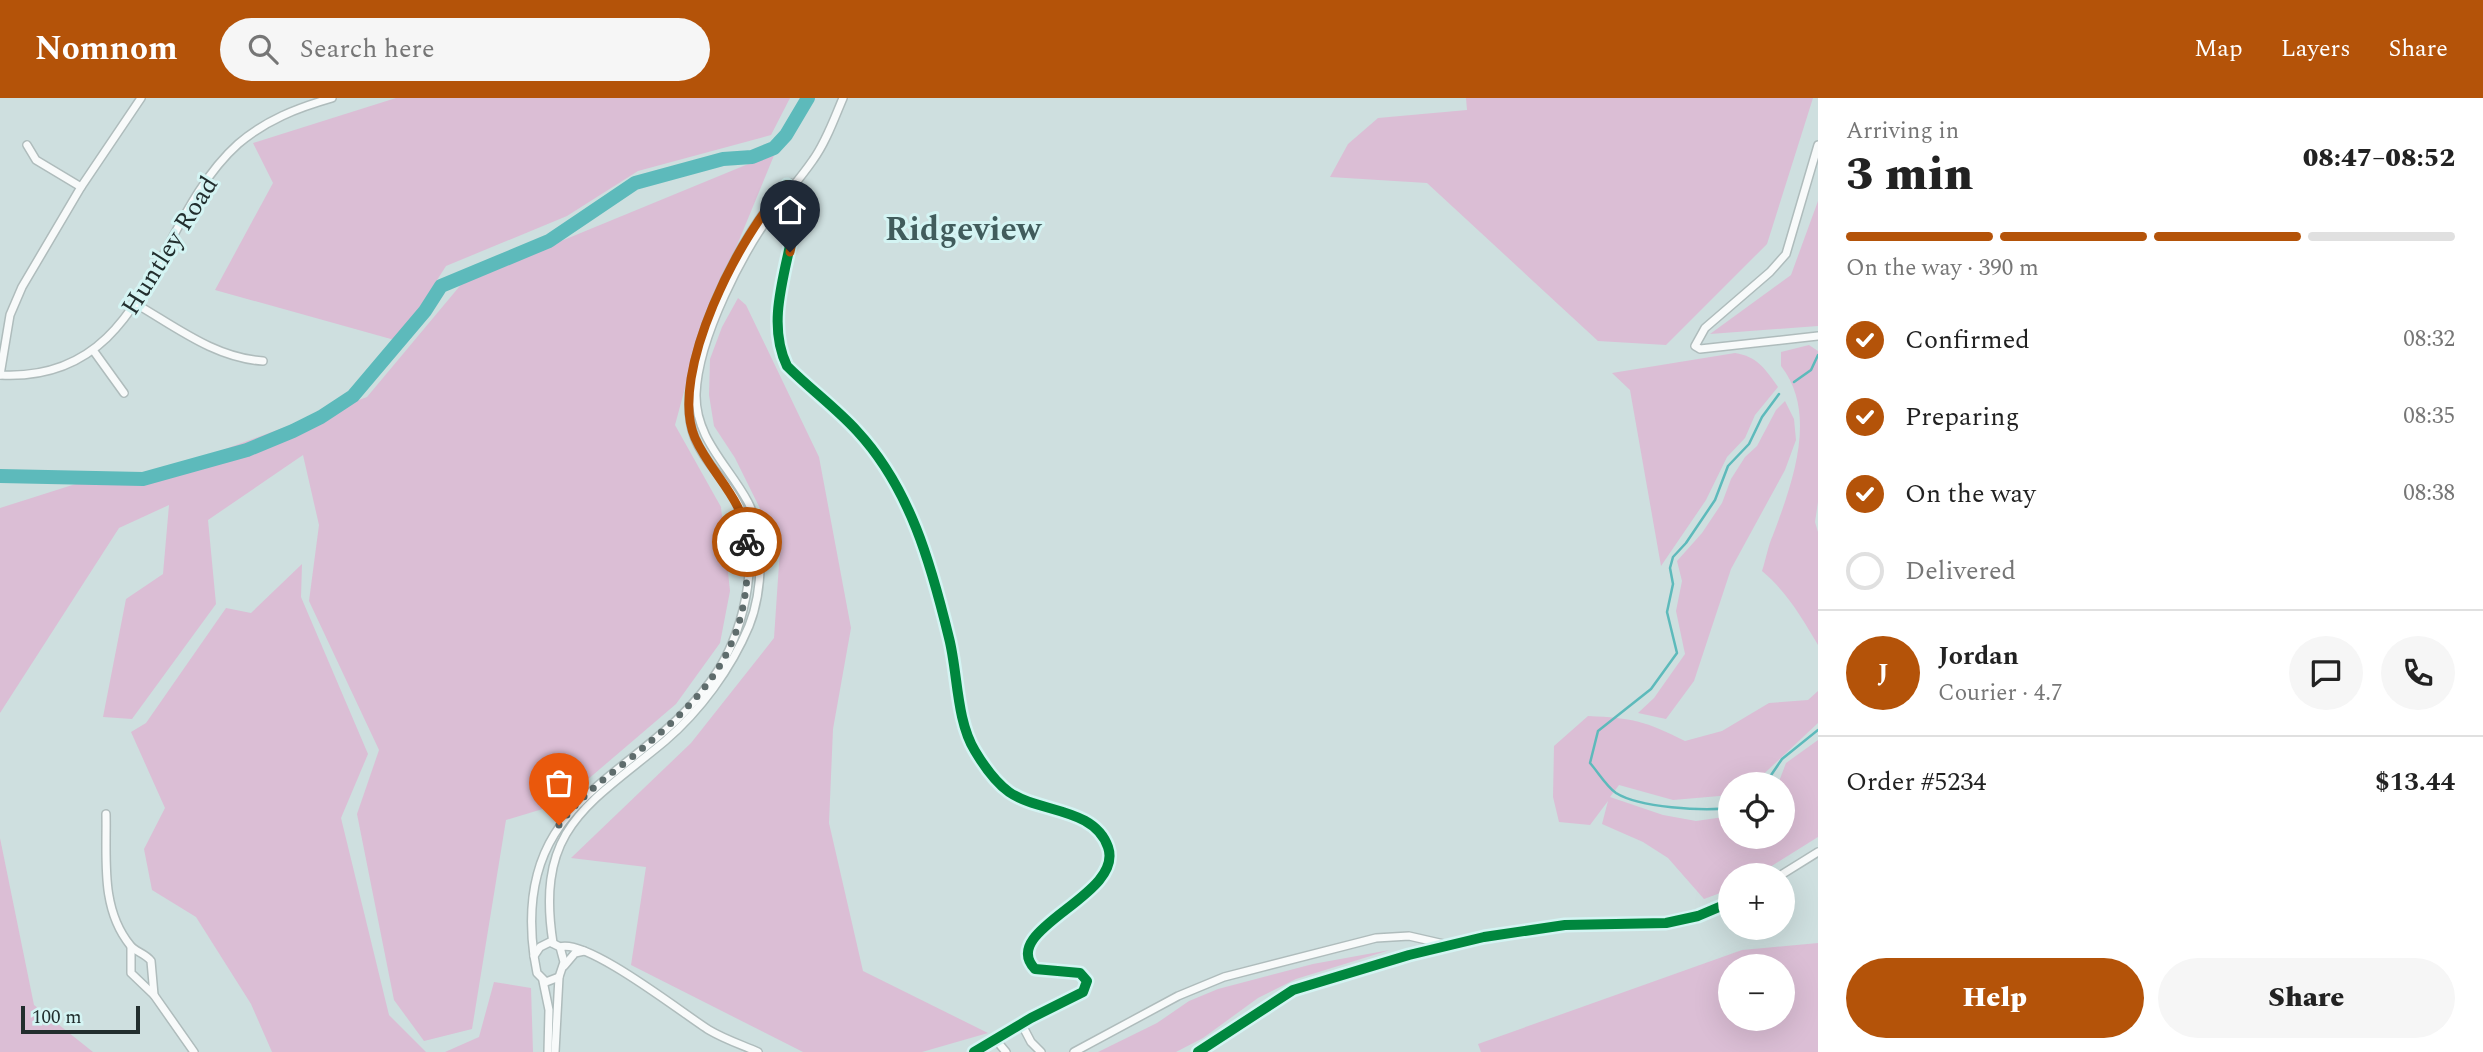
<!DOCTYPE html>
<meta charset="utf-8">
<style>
:root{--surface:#fff;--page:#f6f6f6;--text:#222;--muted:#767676;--line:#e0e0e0;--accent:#b45309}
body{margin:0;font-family:Spectral,serif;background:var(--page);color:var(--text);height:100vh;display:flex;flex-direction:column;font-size:26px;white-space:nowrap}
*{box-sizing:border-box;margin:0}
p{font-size:23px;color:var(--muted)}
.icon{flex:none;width:38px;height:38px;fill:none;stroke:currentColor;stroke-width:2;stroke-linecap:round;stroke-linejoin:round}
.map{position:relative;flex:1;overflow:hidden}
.drawer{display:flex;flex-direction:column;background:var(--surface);width:665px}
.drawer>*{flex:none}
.fabs{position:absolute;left:1718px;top:674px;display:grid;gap:14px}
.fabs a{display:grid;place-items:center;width:77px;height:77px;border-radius:50%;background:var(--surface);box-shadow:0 7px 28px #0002;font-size:35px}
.scale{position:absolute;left:21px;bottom:18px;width:119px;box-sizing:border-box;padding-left:7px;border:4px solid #222e2e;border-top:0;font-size:19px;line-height:24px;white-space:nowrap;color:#222e2e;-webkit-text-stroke:5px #d4f4f3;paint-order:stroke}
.pin{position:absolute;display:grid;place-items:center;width:60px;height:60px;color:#fff;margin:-72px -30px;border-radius:50% 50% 50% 0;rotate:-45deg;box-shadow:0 0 7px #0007}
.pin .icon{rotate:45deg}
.courier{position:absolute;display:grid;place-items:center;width:70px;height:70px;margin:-35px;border:5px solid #b45309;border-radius:50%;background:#fff;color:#222;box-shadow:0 2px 9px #0007}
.head em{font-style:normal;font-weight:800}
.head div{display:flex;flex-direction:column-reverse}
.head{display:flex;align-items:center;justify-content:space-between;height:119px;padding:0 28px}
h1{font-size:46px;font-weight:800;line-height:52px}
.bar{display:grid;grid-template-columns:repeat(4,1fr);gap:10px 7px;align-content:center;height:84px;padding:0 28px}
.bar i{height:9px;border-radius:5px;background:var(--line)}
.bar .active{background:var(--accent)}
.bar p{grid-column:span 4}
.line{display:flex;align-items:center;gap:18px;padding:0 28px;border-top:2px solid var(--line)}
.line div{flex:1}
.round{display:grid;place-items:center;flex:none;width:74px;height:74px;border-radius:37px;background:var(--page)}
ol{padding:0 28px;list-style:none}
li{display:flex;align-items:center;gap:21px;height:77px}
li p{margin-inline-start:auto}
li .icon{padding:7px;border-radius:50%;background:var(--accent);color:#fff;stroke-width:4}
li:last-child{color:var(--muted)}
li i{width:38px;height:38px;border:4px solid var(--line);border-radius:50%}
.button{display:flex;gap:14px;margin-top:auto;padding:14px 28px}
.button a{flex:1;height:80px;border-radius:42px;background:var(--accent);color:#fff;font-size:28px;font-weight:800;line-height:80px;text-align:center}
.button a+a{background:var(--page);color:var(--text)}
header{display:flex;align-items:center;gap:42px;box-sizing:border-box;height:98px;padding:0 35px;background:var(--accent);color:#fff}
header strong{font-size:33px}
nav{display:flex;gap:38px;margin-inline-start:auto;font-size:24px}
.search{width:490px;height:63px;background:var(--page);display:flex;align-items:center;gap:18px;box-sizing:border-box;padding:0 24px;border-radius:38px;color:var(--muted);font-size:26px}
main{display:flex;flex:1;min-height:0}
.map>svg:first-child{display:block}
.green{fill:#dbbed5;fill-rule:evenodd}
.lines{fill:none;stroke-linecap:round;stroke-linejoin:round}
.stream{stroke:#5dbabb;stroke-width:2.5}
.river{stroke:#5dbabb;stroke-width:14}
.street-casing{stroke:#afbcbc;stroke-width:10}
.street{stroke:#f8fafa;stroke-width:7}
.cycleway-casing{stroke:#d4f4f3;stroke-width:15}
.cycleway{stroke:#00873e;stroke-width:10}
.done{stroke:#5e6c6c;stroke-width:7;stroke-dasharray:0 12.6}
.route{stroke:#b45309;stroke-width:9}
.labels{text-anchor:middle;stroke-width:6;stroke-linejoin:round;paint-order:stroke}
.street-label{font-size:26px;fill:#222e2e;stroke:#d4f4f3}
.district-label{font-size:33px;font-weight:bold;fill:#415c5c;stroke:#d4f4f3}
</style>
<header>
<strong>Nomnom</strong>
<div class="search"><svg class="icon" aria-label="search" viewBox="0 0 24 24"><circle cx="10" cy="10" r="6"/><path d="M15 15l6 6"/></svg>Search here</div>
<nav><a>Map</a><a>Layers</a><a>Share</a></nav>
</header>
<main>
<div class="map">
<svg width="1818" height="954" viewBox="0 0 1818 954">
<rect width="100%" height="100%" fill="#cedfdf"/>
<g class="green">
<polygon points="396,0 790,0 771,37 638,73 567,118 446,168 398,243 215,192 273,85 253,45"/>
<polygon points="1466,0 1813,0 1767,146 1666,247 1598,243 1427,85 1330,79 1348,46 1378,20 1467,12"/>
<polygon points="775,55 698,242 675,327 721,409 730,493 720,545 676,606 559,706 506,722 472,931 424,943 394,902 357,716 379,652 309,503 319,427 303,357 208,422 216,506 132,621 103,619 126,501 163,476 169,407 119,430 0,615 0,410 85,383 160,375 367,299 464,183"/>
<polygon points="1818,103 1818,228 1710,236 1791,177"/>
<polygon points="738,200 746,207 819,359 851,530 833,631 829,725 863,873 988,935 922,954 803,954 631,867 646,769 571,760 691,645 774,540 780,451 735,360 714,328 709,297 710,261 722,229"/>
<path d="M1809,247L1818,253V404L1815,424L1818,434V547C1802,520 1787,494 1762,473C1766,461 1768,448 1773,437C1793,384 1818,315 1781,268V254Z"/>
<path d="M1735,255C1757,258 1766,272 1778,289L1755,317L1745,340L1727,359L1706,402L1661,468L1630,292L1612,275Z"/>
<polygon points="1785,303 1794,321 1796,342 1785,372 1731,471 1694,583 1666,621 1638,615 1654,600 1685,556 1676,513 1682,483 1677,463 1702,435 1722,405 1731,381 1745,359 1757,348 1776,312"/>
<polygon points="302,466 301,499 368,656 341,720 389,917 426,954 272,954 251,906 196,819 152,792 144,751 165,710 131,634 146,625 226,510 251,515"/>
<path d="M1818,593V625L1753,686H1731V697L1673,702L1619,687L1610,699L1663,717L1696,723L1731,718V738H1783V686H1778L1786,665L1818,642V739L1757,777H1731V791L1704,801L1668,760L1643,744L1602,726L1608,703L1590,727L1559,724L1553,699L1554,648L1588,618C1633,620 1645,623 1685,643L1722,633L1769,605L1808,602Z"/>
<polygon points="0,740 34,907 93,954 0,954"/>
<path d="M1818,845V954H1481L1478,946L1742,852ZM1731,868H1783V920H1731Z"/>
<polygon points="1390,852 1296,881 1258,900 1203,940 1176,954 1098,954 1157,925 1189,903 1218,891 1313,866"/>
<polygon points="494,884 531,890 533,954 445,954 479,939"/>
</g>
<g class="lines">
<g class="stream">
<polyline points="1794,284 1811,272 1818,257"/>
<polyline points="1765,686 1782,661 1818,632"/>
<path d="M1731,710C1702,713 1640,710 1616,695C1606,688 1598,674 1590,665L1598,633L1651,591L1677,555L1667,514L1673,486L1670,470L1673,459L1686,445L1715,402L1728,368L1749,346L1762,319L1779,296"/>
</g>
<polyline class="river" points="0,378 143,381 247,352 293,333 321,319 353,298 425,213 441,188 549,143 635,85 723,61 752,59 774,50 786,37 808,0"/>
<defs>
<g id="street">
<polyline points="27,47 36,62 81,89"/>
<polyline points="1818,47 1786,156 1770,174 1705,230 1695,248 1700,251 1818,238"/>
<path d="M787,87L796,100L797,108C792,160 763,219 787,268C810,291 836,310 857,333C910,390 931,466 949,540C958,575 956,622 975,653C984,668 995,684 1009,694C1039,715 1094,709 1108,749C1125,798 997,831 1035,871L1080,875L1087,883L1083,894L1031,920L974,954"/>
<path d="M136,206C176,229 215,260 263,263"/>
<polyline points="93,252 124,295"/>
<path d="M0,277C149,285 152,123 238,46C266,22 297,10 332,0"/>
<polyline points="0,277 10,217 22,189 81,89 141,0"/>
<path d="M106,716C107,760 100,810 130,847C135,854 145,855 151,863L154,897L194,954"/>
<polyline points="1781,777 1818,754"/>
<polygon points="550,844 560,849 564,864 559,879 546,884 537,875 534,858 540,849"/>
<path d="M553,845C535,730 588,707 665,643C700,613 731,571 749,528C763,493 765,437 748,404C728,367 695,340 696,296C698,240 743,152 777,108C789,93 802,78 813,62C826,44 834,21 843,0"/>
<polyline points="131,849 131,875 154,897"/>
<path d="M560,849C587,840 682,915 709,932C724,941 742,947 758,954"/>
<path d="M534,858C511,689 650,682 719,571C745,528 763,451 737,404C725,381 703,363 694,338C670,275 742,127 790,85"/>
<polyline points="564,868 575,855 584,853"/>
<polyline points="543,883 549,912 548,954"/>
<polyline points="1021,925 1031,944 1041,954"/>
<polyline points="996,942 1006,954"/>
<polyline points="555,954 559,879"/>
<polyline points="1074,954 1178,898 1224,879 1376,840 1409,838 1444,846"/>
<polyline points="1198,954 1293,892 1409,857 1484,839 1565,827 1666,825 1698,818 1731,804"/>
</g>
</defs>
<use href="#street" class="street-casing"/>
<use href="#street" class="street"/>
<defs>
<g id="cycleway">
<path d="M787,87L796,100L797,108C792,160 763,219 787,268C810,291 836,310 857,333C910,390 931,466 949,540C958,575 956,622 975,653C984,668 995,684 1009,694C1039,715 1094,709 1108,749C1125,798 997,831 1035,871L1080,875L1087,883L1083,894L1031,920L974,954"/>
<polyline points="1198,954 1293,892 1409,857 1484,839 1565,827 1666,825 1698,818 1731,804"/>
</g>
</defs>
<use href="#cycleway" class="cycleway-casing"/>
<use href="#cycleway" class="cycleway"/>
</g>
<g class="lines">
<path class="done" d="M559,727C578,701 601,683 626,664C704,600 753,552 747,444"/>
<path class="route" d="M747,444C745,401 712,378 695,340C667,277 741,133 787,87C805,103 794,133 790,154"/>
</g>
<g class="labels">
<g class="street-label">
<text transform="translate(169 147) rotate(-58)" y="9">Huntley Road</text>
</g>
<g class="district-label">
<text x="963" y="142">Ridgeview</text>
</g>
</g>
</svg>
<div class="fabs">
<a><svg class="icon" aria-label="locate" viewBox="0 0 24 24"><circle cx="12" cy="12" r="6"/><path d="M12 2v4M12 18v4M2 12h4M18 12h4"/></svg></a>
<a>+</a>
<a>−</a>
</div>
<div class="scale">100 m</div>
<div class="pin" style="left:559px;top:727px;background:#ea580c"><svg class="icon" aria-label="bag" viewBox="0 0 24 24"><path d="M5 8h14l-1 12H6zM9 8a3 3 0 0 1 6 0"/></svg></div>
<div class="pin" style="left:790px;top:154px;background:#1f2937"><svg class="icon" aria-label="home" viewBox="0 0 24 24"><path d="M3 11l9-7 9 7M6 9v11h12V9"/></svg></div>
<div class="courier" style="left:747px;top:444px"><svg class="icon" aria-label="bike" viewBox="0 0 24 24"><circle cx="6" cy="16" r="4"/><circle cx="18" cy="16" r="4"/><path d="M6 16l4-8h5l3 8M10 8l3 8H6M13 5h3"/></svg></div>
</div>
<section class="drawer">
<div class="head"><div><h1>3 min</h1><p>Arriving in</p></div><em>08:47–08:52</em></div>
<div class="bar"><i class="active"></i><i class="active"></i><i class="active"></i><i></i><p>On the way · 390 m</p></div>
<ol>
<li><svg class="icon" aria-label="check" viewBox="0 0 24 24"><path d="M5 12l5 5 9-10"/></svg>Confirmed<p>08:32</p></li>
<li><svg class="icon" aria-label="check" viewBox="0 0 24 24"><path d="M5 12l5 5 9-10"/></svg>Preparing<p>08:35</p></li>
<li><svg class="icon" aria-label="check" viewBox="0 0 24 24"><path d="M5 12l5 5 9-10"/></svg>On the way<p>08:38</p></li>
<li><i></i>Delivered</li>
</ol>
<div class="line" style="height:126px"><b class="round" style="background:var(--accent);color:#fff">J</b><div><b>Jordan</b><p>Courier · 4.7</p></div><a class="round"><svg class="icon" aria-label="chat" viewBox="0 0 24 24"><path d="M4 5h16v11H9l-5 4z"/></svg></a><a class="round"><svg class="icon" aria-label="phone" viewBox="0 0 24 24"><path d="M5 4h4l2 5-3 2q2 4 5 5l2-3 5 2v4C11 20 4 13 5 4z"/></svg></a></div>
<div class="line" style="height:91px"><div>Order #5234</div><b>$13.44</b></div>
<div class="button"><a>Help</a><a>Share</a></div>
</section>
</main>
